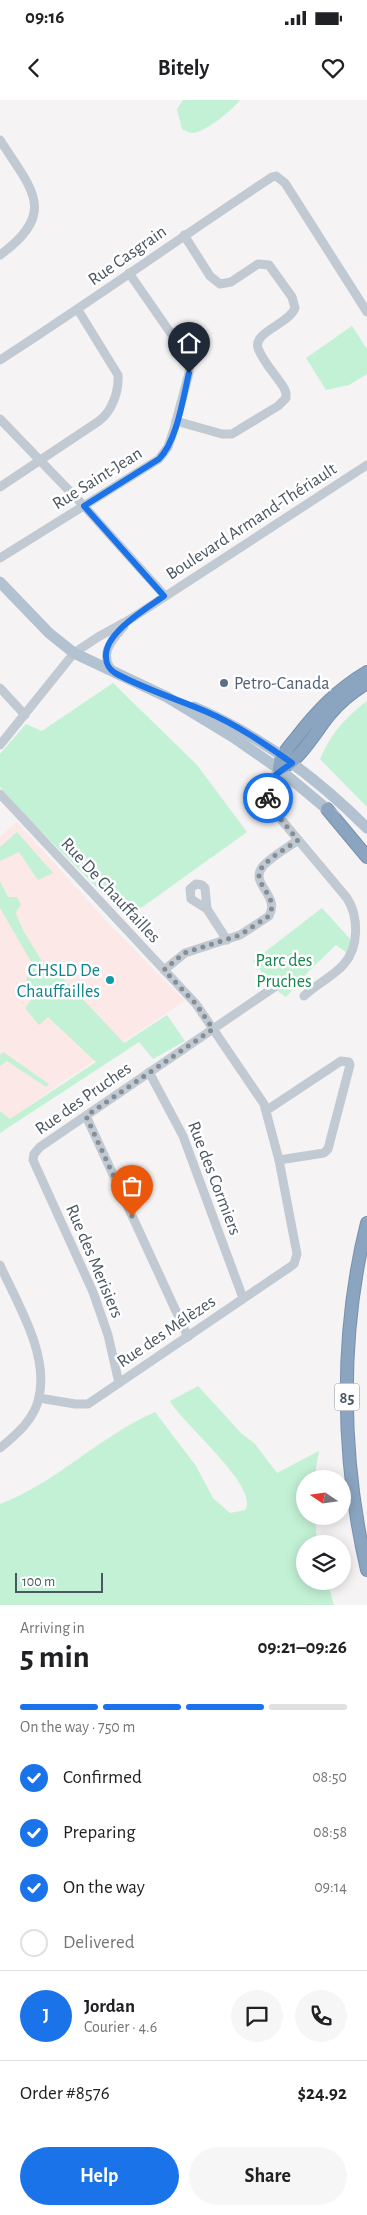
<!DOCTYPE html>
<meta charset="utf-8">
<style>
:root{--surface:#fff;--page:#f6f6f6;--text:#202124;--muted:#757577;--line:#e0e0e0;--accent:#1a73e8}
body{margin:0;font-family:"Alegreya Sans",sans-serif;background:var(--page);color:var(--text);height:100vh;display:flex;flex-direction:column;font-size:19px;white-space:nowrap}
*{box-sizing:border-box;margin:0}
p{font-size:16px;color:var(--muted)}
.icon{flex:none;width:28px;height:28px;fill:none;stroke:currentColor;stroke-width:2;stroke-linecap:round;stroke-linejoin:round}
.map{position:relative;height:1505px;overflow:hidden}
.side{display:flex;flex-direction:column;background:var(--surface);flex:1}
.side>*{flex:none}
.needle{width:32px;rotate:283deg}
.buttons{position:absolute;left:296px;top:1370px;display:grid;gap:10px}
.buttons a{display:grid;place-items:center;width:55px;height:55px;border-radius:50%;background:var(--surface);box-shadow:0 2px 12px #0003;font-size:25px}
.scale{position:absolute;left:15px;bottom:12px;width:88px;box-sizing:border-box;padding-left:5px;border:2px solid #4a5661;border-top:0;font-size:14px;line-height:18px;white-space:nowrap;color:#4a5661;-webkit-text-stroke:4px #fff;paint-order:stroke}
.pin{position:absolute;display:grid;place-items:center;width:42px;height:42px;color:#fff;margin:-51px -21px;border-radius:50% 50% 50% 0;rotate:-45deg;box-shadow:0 0 5px #0007}
.pin .icon{rotate:45deg}
.courier{position:absolute;display:grid;place-items:center;width:50px;height:50px;margin:-25px;border:4px solid #1a73e8;border-radius:50%;background:#fff;color:#222;box-shadow:0 1px 6px #0007}
.summary em{font-style:normal;font-weight:600}
.summary div{display:flex;flex-direction:column-reverse}
.summary{display:flex;align-items:center;justify-content:space-between;height:85px;padding:0 20px}
h1{font-size:32px;font-weight:600;line-height:38px}
.bar{display:grid;grid-template-columns:repeat(4,1fr);gap:8px 5px;align-content:center;height:60px;padding:0 20px}
.bar i{height:6px;border-radius:4px;background:var(--line)}
.bar .active{background:var(--accent)}
.bar p{grid-column:span 4}
.line{display:flex;align-items:center;gap:12px;padding:0 20px;border-top:1px solid var(--line)}
.line div{flex:1}
.round{display:grid;place-items:center;flex:none;width:52px;height:52px;border-radius:26px;background:var(--page)}
ol{padding:0 20px;list-style:none}
li{display:flex;align-items:center;gap:15px;height:55px}
li p{margin-inline-start:auto}
li .icon{padding:5px;border-radius:50%;background:var(--accent);color:#fff;stroke-width:4}
li:last-child{color:var(--muted)}
li i{width:28px;height:28px;border:2px solid var(--line);border-radius:50%}
.cta{display:flex;gap:10px;margin-top:auto;padding:10px 20px}
.cta a{flex:1;height:58px;border-radius:30px;background:var(--accent);color:#fff;font-size:20px;font-weight:600;line-height:58px;text-align:center}
.cta a+a{background:var(--page);color:var(--text)}
.status{display:flex;justify-content:space-between;align-items:center;height:35px;padding:0 25px;background:var(--surface);direction:ltr}
.status svg{height:14px;fill:currentColor}
header{display:flex;justify-content:space-between;align-items:center;height:65px;padding:0 20px;background:var(--surface);font-size:22px;font-weight:600}
.map>svg:first-child{display:block}
.medical{fill:#fce8e6}
.green{fill:#c3f1d5}
.lines{fill:none;stroke-linecap:round;stroke-linejoin:round}
.highway-casing{stroke:#7690ad;stroke-width:14}
.minor{stroke:#c1cad2;stroke-width:9}
.major{stroke:#b3c2d1;stroke-width:11}
.highway{stroke:#8ba5c1;stroke-width:12}
.done{stroke:#868d94;stroke-width:5;stroke-dasharray:0 9}
.route{stroke:#1a73e8;stroke-width:6}
.service-dot{fill:#5c6f8a;stroke:#fff;stroke-width:2}
.culture-dot{fill:#0f9aa8;stroke:#fff;stroke-width:2}
.labels{text-anchor:middle;stroke-width:5;stroke-linejoin:round;paint-order:stroke}
.shield{fill:#fff;stroke:#808990;stroke-width:1}
.shield-label{font-size:16px;font-weight:bold;fill:#4a5661}
.street-label{font-size:18px;fill:#4a5661;stroke:#fff}
.service-label{font-size:18px;fill:#4e5e75;stroke:#fff;text-anchor:start}
.park-label{font-size:18px;fill:#17864f;stroke:#fff}
.culture-label{font-size:18px;fill:#0d838f;stroke:#fff;text-anchor:end}
</style>
<div class="status"><b>09:16</b><svg viewBox="0 0 49 12"><path d="M0 12V9h3v3zM5 12V6h3v6zM10 12V3h3v9zM15 12V0h3v12zM26 1h20v11H26zM47 4h2v5h-2z"/></svg></div>
<header><svg class="icon" aria-label="back" viewBox="0 0 24 24"><path d="M15 5l-7 7 7 7"/></svg>Bitely<svg class="icon" aria-label="heart" viewBox="0 0 24 24"><path d="M12 20l-8-8c-3-5 5-10 8-4 3-6 11-1 8 4z"/></svg></header>
<div class="map">
<svg width="367" height="1505" viewBox="0 0 367 1505">
<rect width="100%" height="100%" fill="#f5f3f3"/>
<polygon class="medical" points="17,722 108,823 185,901 61,983 0,1027 0,737"/>
<g class="green">
<path d="M183,0H240C231,11 207,31 193,33C189,33 186,31 182,29L177,9Z"/>
<polygon points="352,226 367,249 367,274 349,285 326,290 306,258"/>
<polygon points="113,583 197,665 247,732 127,818 22,712 0,687 0,654 26,624 42,631"/>
<path d="M367,601V707L320,659C332,632 344,619 367,601Z"/>
<polygon points="17,732 53,773 38,780 19,752 0,761 0,747"/>
<polygon points="0,781 8,797 17,797 21,805 17,810 16,814 24,832 43,863 57,872 124,943 167,915 185,941 153,959 139,942 0,1033 0,1011 10,1019 96,962 48,917 39,925 25,908 34,896 26,880 33,865 0,808"/>
<polygon points="322,808 352,841 346,852 336,845 309,871 286,897 276,890 253,861"/>
<polygon points="3,952 49,984 46,987 7,961 0,966 0,955"/>
<path d="M198,1286L241,1333L255,1344L277,1373L319,1351L314,1379H305V1416H315L317,1444H305V1481H327L334,1505H0V1404C56,1383 100,1336 155,1312L196,1366L213,1398L230,1413L245,1410C261,1388 181,1322 170,1301Z"/>
</g>
<g class="lines">
<defs>
<g id="highway">
<path d="M367,572C337,590 317,611 296,638C288,648 280,656 279,669C299,663 317,629 331,613C341,601 354,591 367,583"/>
<polyline points="327,709 367,757"/>
<path d="M367,1123C339,1235 341,1358 367,1470"/>
</g>
</defs>
<use href="#highway" class="highway-casing"/>
<g class="minor">
<path d="M0,40C31,89 59,112 0,155"/>
<path d="M0,260C92,201 181,137 272,77L276,76L285,83L367,212"/>
<polyline points="0,319 84,406 165,496"/>
<path d="M176,321L222,334H232L278,306L286,298V293L284,288C276,275 263,262 258,248C253,232 289,224 295,208L292,197L269,165L258,164L231,182L220,184L210,176L184,135"/>
<path d="M0,387L99,321C112,311 119,292 118,275L78,210"/>
<polyline points="0,458 159,359 168,347 174,329 189,273 190,261 129,173"/>
<path d="M113,572C98,554 112,540 124,526"/>
<polyline points="0,588 25,615"/>
<polyline points="0,645 74,553 98,537 129,520 367,365"/>
<path d="M279,669C267,686 264,692 274,711L347,798C359,817 359,847 344,864C333,877 316,884 304,896"/>
<polyline points="0,694 196,904 264,1004 279,1060 297,1154 294,1164 290,1167 88,1304 75,1304 39,1298"/>
<polygon points="196,784 202,785 205,788 207,809 191,799 190,789"/>
<polyline points="207,809 227,840"/>
<path d="M164,870L185,853L240,835L269,816C281,795 248,784 263,766C272,756 287,748 298,740"/>
<polyline points="149,972 183,1036 243,1198"/>
<polyline points="267,1010 341,961 349,962 350,965 328,1049 324,1053 279,1060"/>
<polyline points="86,1016 188,1237"/>
<path d="M0,1165C17,1203 49,1254 39,1297C35,1319 16,1335 0,1348"/>
<polyline points="119,1283 108,1235 93,1192 33,1060 34,1054 40,1047 276,886"/>
</g>
<g class="major">
<polyline points="0,482 49,533 74,553 167,597 233,637 279,669 334,715"/>
<path d="M194,607C260,635 317,678 367,728"/>
</g>
<use href="#highway" class="highway"/>
</g>
<g class="lines">
<path class="done" d="M132,1116L86,1016L213,929L196,904L164,870L184,853L240,835L269,816C281,795 248,783 263,766C272,756 287,748 298,740L274,711L268,698"/>
<path class="route" d="M189,273C183,298 177,341 159,359L84,406L164,496C147,508 104,533 106,557C106,564 110,570 115,573C144,589 177,599 207,612C237,625 265,644 292,663C279,672 266,678 268,698"/>
</g>
<circle class="service-dot" cx="224" cy="583" r="5"/>
<circle class="culture-dot" cx="110" cy="880" r="5"/>
<g class="labels">
<rect class="shield" x="334.5" y="1283.5" width="25" height="27" rx="4"/>
<g class="shield-label">
<text x="347" y="1303">85</text>
</g>
<g class="street-label">
<text transform="translate(127 155) rotate(-35)" y="6">Rue Casgrain</text>
<text transform="translate(97 378) rotate(-32)" y="6">Rue Saint-Jean</text>
<text transform="translate(251 421) rotate(-33)" y="6">Boulevard Armand-Thériault</text>
<text transform="translate(111 790) rotate(47)" y="6">Rue De Chauffailles</text>
<text transform="translate(83 998) rotate(-35)" y="6">Rue des Pruches</text>
<text transform="translate(215 1078) rotate(69)" y="6">Rue des Cormiers</text>
<text transform="translate(95 1161) rotate(67)" y="6">Rue des Merisiers</text>
<text transform="translate(166 1231) rotate(-34)" y="6">Rue des Mélèzes</text>
</g>
<g class="service-label">
<text x="234" y="589">Petro-Canada</text>
</g>
<g class="park-label">
<text x="284" y="866">Parc des<tspan x="284" dy="21">Pruches</tspan></text>
</g>
<g class="culture-label">
<text x="100" y="876">CHSLD De<tspan x="100" dy="21">Chauffailles</tspan></text>
</g>
</g>
</svg>
<div class="buttons">
<a><svg class="needle" viewBox="-14 -14 28 28"><path d="M0-13l5 13h-10z" fill="#e53935"/><path d="M0 13l5-13h-10z" fill="#757577"/></svg></a>
<a><svg class="icon" aria-label="layers" viewBox="0 0 24 24"><path d="M12 4l9 5-9 5-9-5zM3 14l9 5 9-5"/></svg></a>
</div>
<div class="scale">100 m</div>
<div class="pin" style="left:132px;top:1116px;background:#ea580c"><svg class="icon" aria-label="bag" viewBox="0 0 24 24"><path d="M5 8h14l-1 12H6zM9 8a3 3 0 0 1 6 0"/></svg></div>
<div class="pin" style="left:189px;top:273px;background:#1f2937"><svg class="icon" aria-label="home" viewBox="0 0 24 24"><path d="M3 11l9-7 9 7M6 9v11h12V9"/></svg></div>
<div class="courier" style="left:268px;top:698px"><svg class="icon" aria-label="bike" viewBox="0 0 24 24"><circle cx="6" cy="16" r="4"/><circle cx="18" cy="16" r="4"/><path d="M6 16l4-8h5l3 8M10 8l3 8H6M13 5h3"/></svg></div>
</div>
<section class="side">
<div class="summary"><div><h1>5 min</h1><p>Arriving in</p></div><em>09:21–09:26</em></div>
<div class="bar"><i class="active"></i><i class="active"></i><i class="active"></i><i></i><p>On the way · 750 m</p></div>
<ol>
<li><svg class="icon" aria-label="check" viewBox="0 0 24 24"><path d="M5 12l5 5 9-10"/></svg>Confirmed<p>08:50</p></li>
<li><svg class="icon" aria-label="check" viewBox="0 0 24 24"><path d="M5 12l5 5 9-10"/></svg>Preparing<p>08:58</p></li>
<li><svg class="icon" aria-label="check" viewBox="0 0 24 24"><path d="M5 12l5 5 9-10"/></svg>On the way<p>09:14</p></li>
<li><i></i>Delivered</li>
</ol>
<div class="line" style="height:90px"><b class="round" style="background:var(--accent);color:#fff">J</b><div><b>Jordan</b><p>Courier · 4.6</p></div><a class="round"><svg class="icon" aria-label="chat" viewBox="0 0 24 24"><path d="M4 5h16v11H9l-5 4z"/></svg></a><a class="round"><svg class="icon" aria-label="phone" viewBox="0 0 24 24"><path d="M5 4h4l2 5-3 2q2 4 5 5l2-3 5 2v4C11 20 4 13 5 4z"/></svg></a></div>
<div class="line" style="height:65px"><div>Order #8576</div><b>$24.92</b></div>
<div class="cta"><a>Help</a><a>Share</a></div>
</section>
